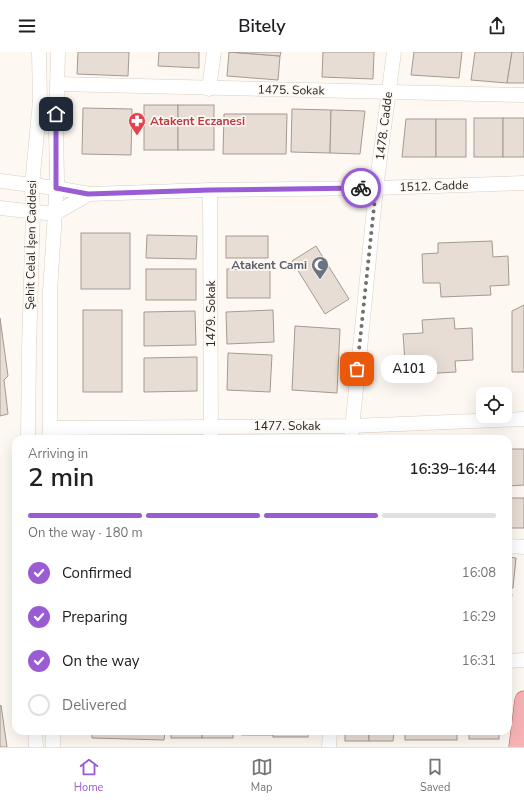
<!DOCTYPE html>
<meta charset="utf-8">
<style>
:root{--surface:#fff;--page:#f6f6f6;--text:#202124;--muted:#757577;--line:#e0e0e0;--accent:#995cd3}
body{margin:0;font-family:"Nunito Sans",sans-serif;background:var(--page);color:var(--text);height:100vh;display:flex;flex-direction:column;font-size:15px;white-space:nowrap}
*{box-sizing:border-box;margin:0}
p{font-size:13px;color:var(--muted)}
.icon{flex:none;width:22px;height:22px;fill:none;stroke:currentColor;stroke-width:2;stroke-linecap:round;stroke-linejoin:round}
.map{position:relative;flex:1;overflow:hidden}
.details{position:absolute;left:12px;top:383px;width:500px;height:300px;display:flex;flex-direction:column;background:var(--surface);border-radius:12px;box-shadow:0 4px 16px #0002}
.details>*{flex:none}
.controls{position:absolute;left:476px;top:335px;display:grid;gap:8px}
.controls a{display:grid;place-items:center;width:36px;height:36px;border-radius:8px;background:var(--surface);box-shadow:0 4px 16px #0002;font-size:20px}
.pin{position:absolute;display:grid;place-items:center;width:34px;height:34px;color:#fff;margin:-17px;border-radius:8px;box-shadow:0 2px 6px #0006}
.courier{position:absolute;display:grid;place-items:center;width:40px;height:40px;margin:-20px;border:3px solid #995cd3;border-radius:50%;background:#fff;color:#222;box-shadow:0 1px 5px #0007}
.bubble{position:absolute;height:28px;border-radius:12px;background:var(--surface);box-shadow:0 4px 16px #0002;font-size:13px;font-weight:600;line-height:28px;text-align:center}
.summary em{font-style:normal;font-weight:600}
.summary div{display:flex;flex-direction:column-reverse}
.summary{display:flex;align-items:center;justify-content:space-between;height:68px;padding:0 16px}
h1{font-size:26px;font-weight:600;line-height:30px}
.bar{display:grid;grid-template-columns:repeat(4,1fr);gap:6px 4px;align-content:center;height:48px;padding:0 16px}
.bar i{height:5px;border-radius:3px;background:var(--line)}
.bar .selected{background:var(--accent)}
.bar p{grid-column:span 4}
ol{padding:0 16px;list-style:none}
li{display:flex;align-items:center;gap:12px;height:44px}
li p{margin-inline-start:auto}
li .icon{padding:4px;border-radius:50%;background:var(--accent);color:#fff;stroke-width:4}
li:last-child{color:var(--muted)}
li i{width:22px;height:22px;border:2px solid var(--line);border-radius:50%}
header{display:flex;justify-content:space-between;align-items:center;height:52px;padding:0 16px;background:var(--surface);font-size:18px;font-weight:600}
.dock{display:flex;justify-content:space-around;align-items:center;height:56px;border-top:1px solid var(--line);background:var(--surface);font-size:11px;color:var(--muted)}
.dock a{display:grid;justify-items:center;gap:2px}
.dock .selected{color:var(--accent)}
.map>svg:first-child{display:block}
.building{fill:#e7ddd4;stroke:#a39a92}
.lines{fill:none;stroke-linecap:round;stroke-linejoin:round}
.minor-casing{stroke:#d8cec5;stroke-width:15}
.major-casing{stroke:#ac5f61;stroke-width:19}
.minor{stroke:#fff;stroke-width:14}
.major{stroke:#f8b2b5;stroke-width:18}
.done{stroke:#736f6b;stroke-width:4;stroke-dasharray:0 7.2}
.route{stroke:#995cd3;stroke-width:5}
.labels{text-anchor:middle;stroke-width:3.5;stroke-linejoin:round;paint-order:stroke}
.street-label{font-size:12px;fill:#282522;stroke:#fef8f3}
.health-label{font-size:12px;font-weight:bold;fill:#be3a42;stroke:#fef8f3;text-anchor:start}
.worship-label{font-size:12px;font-weight:bold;fill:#5b616d;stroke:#fef8f3;text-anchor:end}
</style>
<header><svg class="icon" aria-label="menu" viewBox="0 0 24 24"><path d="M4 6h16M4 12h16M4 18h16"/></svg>Bitely<svg class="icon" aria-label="share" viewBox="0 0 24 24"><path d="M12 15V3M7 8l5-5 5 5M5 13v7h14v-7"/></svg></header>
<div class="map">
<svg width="524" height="695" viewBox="0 0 524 695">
<rect width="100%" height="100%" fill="#fef8f3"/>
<g class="building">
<polygon points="78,0 129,0 128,24 77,22"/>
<polygon points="159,0 199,0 199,16 158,14"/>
<polygon points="229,0 280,4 278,28 227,24"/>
<polygon points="229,0 281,0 280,4"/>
<polygon points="323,0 374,0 373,27 322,25"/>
<polygon points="414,0 462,0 459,26 411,23"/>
<polygon points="475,0 512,0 507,31 471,28"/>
<polygon points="512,0 524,0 524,31 507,31"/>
<rect x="144" y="53" width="34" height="45"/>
<rect x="178" y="53" width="36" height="45"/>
<polygon points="83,56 132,57 131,103 82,102"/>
<polygon points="292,57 331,58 330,101 291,100"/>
<polygon points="331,58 365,59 360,102 330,101"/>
<polygon points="224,62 287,62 286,102 223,102"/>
<rect x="474" y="66" width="29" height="39"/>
<rect x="503" y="66" width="21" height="39"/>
<polygon points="406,67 436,67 436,105 402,105"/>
<rect x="436" y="67" width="30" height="38"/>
<rect x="81" y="181" width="49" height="56"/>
<polygon points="147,183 197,184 196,207 146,206"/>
<rect x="226" y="184" width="42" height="22"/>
<polygon points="492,189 493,205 508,204 509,233 490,234 491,243 441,245 440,231 423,231 422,202 438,201 438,191"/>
<polygon points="316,194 349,247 325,262 292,209"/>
<rect x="146" y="217" width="50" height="31"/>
<rect x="227" y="217" width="43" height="29"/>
<polygon points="524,253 524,320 512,320 512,259"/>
<rect x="83" y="258" width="39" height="82"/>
<polygon points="273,258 274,290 227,292 226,260"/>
<polygon points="195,259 196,293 144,294 144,260"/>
<polygon points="0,266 8,324 4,328 8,362 0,364"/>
<polygon points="454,266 455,277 472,276 473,308 455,309 456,320 421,322 420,308 405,309 403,282 423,281 422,268"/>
<polygon points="295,274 340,277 337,341 292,338"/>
<polygon points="228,301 272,303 270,340 227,338"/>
<polygon points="197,305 197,339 144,340 144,306"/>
<polygon points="508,397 524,397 524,433 508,434"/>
<rect x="508" y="446" width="16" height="30"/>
<polygon points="508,505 516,506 513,536 508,536"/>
<polygon points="508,542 512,542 508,568"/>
<polygon points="1,653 7,695 0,695 0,654"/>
<polygon points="92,679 165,679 164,688 92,686"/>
<rect x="171" y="679" width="31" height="7"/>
<rect x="202" y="679" width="31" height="7"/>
<rect x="242" y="679" width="31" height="4"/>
<rect x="273" y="679" width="35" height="6"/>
<rect x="345" y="679" width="24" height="10"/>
<polygon points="369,679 394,679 393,689 369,689"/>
<rect x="405" y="679" width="52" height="9"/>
<rect x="469" y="679" width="30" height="8"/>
</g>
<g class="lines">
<defs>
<g id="minor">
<polyline points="57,32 524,43"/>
<polyline points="209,37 214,0"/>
<polyline points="0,129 56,136 89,142 210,138 376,136 524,131"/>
<polyline points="210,138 211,387"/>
<polyline points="0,156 54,162 89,142"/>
<polyline points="50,376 352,374 524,367"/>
<polyline points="28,387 29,297 33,160 32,133 40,49 39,0"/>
<polyline points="50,387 50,240 57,128 56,77 58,0"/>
<polyline points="351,387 376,136 394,0"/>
<polyline points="508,494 524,495"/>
<polyline points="508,609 524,608"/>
<polyline points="35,679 36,695"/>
<polyline points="53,679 53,695"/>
<polyline points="329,695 330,679"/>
</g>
<polyline id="major" points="518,695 524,648"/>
</defs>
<use href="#minor" class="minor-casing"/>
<use href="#major" class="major-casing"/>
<use href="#minor" class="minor"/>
<use href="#major" class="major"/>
</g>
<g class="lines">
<polyline class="done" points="357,317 376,136 361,136"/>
<polyline class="route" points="56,62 56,136 88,142 210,138 361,136"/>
</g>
<defs>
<symbol id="pharmacy-pin" viewBox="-11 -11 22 30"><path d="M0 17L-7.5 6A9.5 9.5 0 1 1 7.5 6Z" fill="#e0444e" stroke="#fef8f3"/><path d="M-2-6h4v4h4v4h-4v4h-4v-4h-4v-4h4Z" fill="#fff"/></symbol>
<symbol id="mosque-pin" viewBox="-11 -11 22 30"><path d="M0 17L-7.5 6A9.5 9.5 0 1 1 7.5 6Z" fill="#6b7280" stroke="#fef8f3"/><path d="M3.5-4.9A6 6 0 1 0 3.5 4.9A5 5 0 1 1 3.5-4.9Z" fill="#fff"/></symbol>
</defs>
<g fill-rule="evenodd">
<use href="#pharmacy-pin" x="127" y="59" width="20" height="27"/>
<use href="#mosque-pin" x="310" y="203" width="20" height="27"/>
</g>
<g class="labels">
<g class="street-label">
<text transform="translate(291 38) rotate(1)" y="4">1475. Sokak</text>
<text transform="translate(384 74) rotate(-83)" y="4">1478. Cadde</text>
<text transform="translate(434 134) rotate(-2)" y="4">1512. Cadde</text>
<text transform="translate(31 193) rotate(-89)" y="4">Şehit Celal İşen Caddesi</text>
<text transform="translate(211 262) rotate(-90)" y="4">1479. Sokak</text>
<text x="287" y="378">1477. Sokak</text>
</g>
<g class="health-label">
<text x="150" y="73">Atakent Eczanesi</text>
</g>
<g class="worship-label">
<text x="307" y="217">Atakent Cami</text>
</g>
</g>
</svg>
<div class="controls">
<a><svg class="icon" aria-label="locate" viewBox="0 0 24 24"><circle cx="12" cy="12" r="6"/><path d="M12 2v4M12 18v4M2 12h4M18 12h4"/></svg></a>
</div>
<div class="pin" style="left:357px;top:317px;background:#ea580c"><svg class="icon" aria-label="bag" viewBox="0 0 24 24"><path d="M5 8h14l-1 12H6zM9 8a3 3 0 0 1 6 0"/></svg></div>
<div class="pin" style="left:56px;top:62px;background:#1f2937"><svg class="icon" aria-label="home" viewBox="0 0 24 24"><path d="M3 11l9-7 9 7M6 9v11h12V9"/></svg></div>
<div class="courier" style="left:361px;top:136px"><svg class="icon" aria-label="bike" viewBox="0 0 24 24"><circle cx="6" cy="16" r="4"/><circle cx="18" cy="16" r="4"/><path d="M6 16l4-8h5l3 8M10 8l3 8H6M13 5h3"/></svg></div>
<div class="bubble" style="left:381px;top:303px;width:56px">A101</div>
<section class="details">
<div class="summary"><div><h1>2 min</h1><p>Arriving in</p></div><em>16:39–16:44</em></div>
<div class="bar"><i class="selected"></i><i class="selected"></i><i class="selected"></i><i></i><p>On the way · 180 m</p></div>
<ol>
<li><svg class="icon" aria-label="check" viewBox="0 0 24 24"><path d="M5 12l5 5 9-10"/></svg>Confirmed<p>16:08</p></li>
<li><svg class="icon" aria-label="check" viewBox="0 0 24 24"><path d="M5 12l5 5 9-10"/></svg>Preparing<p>16:29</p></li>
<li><svg class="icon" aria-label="check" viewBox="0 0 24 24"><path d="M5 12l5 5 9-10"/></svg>On the way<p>16:31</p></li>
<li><i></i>Delivered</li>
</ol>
</section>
</div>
<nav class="dock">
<a class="selected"><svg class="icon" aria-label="home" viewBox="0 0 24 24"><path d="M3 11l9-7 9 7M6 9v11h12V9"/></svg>Home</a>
<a><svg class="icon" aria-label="map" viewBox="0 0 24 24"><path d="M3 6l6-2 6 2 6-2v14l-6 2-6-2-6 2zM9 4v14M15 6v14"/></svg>Map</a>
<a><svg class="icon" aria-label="saved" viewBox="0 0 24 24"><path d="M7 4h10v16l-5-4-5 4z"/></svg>Saved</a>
</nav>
